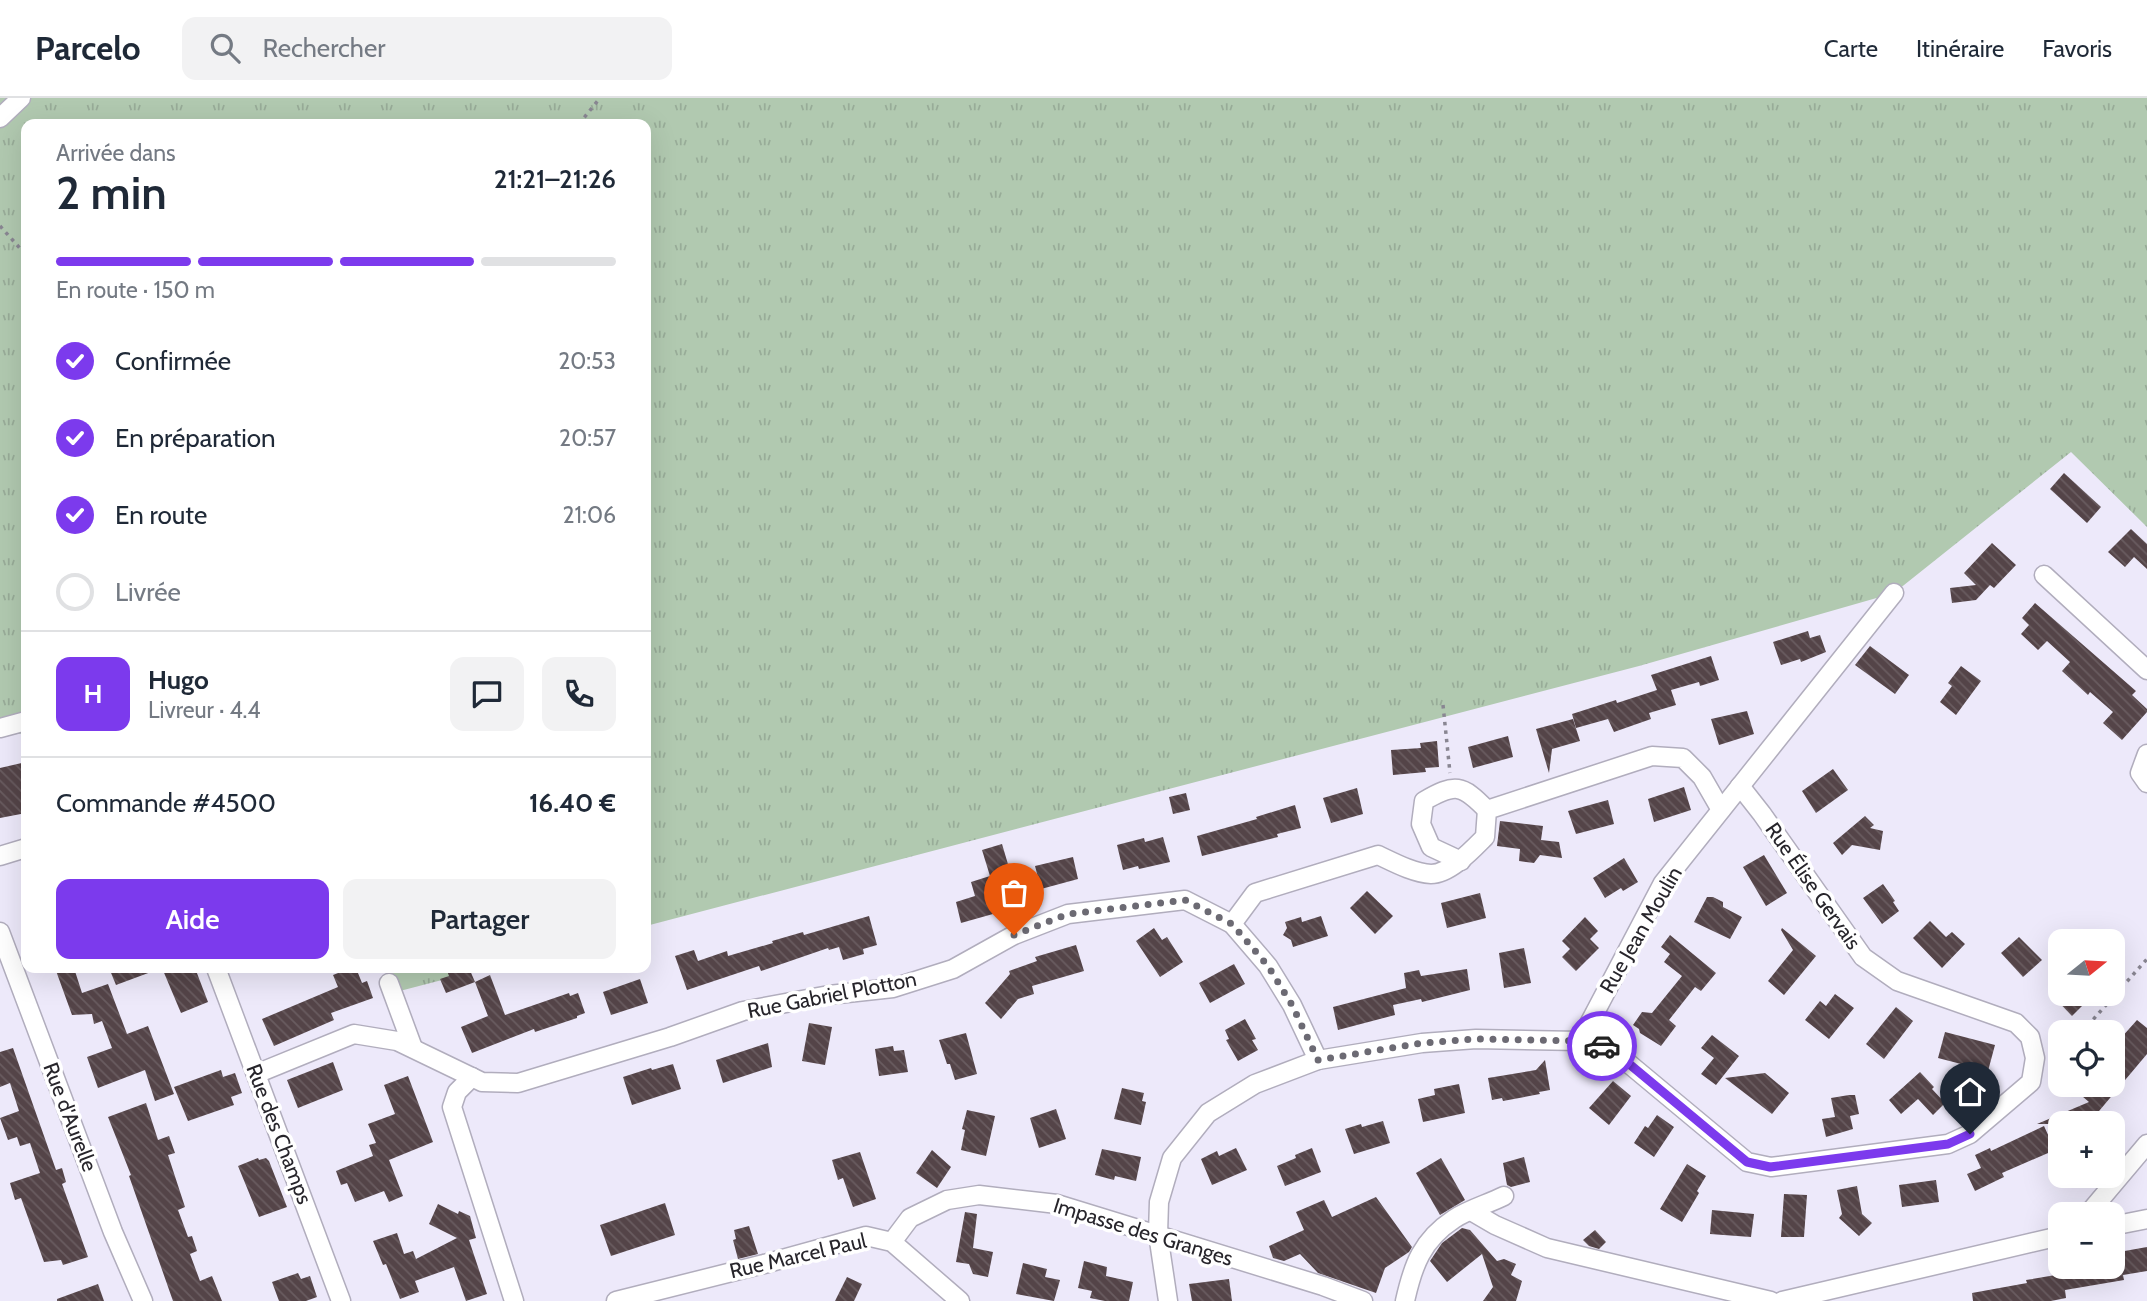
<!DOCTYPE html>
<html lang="fr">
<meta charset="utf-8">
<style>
:root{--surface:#fff;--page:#f2f2f3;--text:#1f2937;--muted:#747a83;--line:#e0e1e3;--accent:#7c3aed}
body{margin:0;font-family:Cabin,sans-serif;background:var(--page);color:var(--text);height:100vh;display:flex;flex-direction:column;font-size:26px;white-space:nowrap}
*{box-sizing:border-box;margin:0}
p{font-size:23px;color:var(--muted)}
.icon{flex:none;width:38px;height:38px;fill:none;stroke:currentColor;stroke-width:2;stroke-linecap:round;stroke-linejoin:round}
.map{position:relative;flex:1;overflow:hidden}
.side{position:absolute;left:21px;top:21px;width:630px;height:854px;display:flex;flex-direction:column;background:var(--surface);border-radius:14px;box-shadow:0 7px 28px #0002}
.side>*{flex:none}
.needle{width:46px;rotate:72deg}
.buttons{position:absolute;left:2048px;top:831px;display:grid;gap:14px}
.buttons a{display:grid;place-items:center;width:77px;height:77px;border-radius:14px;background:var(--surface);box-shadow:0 7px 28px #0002;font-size:35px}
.pin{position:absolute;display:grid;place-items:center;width:60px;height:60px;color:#fff;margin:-72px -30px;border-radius:50% 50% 50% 0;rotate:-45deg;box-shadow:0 0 7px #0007}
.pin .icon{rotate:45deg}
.courier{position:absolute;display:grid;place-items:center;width:70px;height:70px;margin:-35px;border:5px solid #7c3aed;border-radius:50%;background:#fff;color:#222;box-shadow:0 2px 9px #0007}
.overview em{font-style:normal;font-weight:600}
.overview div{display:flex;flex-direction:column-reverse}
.overview{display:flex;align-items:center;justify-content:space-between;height:119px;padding:0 35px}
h1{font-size:46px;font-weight:600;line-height:52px}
.bar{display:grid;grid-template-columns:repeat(4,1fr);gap:10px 7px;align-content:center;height:84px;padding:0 35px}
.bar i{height:9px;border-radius:5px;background:var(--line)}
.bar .selected{background:var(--accent)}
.bar p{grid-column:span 4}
.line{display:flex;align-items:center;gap:18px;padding:0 35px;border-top:2px solid var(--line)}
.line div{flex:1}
.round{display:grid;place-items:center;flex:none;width:74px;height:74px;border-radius:14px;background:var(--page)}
ol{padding:0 35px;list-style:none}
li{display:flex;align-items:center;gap:21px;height:77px}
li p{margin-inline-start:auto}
li .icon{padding:7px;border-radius:50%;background:var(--accent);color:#fff;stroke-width:4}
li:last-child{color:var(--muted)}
li i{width:38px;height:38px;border:4px solid var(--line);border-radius:50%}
.primary-button{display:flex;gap:14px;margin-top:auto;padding:14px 35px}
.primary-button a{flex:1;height:80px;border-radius:14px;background:var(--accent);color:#fff;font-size:28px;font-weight:600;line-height:80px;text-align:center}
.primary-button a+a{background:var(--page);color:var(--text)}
header{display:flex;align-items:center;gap:42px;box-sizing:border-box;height:98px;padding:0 35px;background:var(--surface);border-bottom:2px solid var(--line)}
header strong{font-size:33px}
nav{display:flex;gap:38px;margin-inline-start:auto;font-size:24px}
.search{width:490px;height:63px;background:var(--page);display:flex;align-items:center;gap:18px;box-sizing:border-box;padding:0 24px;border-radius:14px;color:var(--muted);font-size:26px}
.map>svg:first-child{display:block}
.grass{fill:url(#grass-tufts)}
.building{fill:url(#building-back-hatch)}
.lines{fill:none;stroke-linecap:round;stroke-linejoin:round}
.minor-casing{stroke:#b1adbd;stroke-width:21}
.path{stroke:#898692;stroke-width:3.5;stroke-dasharray:3.5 5;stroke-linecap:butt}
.minor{stroke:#fff;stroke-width:18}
.done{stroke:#6c6a73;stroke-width:7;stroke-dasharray:0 12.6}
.route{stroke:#7c3aed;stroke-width:9}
.labels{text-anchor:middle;stroke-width:7;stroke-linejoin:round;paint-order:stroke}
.street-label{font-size:21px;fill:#27252b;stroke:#fff}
</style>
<header>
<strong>Parcelo</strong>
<div class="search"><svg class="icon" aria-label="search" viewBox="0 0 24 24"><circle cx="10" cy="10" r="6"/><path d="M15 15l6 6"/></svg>Rechercher</div>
<nav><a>Carte</a><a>Itinéraire</a><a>Favoris</a></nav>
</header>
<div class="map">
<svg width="2147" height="1203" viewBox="0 0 2147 1203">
<defs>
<pattern id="grass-tufts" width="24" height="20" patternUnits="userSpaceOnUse" patternTransform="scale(1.75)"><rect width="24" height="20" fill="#b1c9b0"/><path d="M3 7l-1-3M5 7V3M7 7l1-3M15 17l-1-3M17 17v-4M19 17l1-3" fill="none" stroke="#98ac98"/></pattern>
<pattern id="building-back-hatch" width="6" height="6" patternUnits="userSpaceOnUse" patternTransform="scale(1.75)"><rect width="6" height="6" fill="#544448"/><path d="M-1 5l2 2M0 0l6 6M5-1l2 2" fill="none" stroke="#695c60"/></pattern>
</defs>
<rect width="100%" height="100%" fill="#ede9fa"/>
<g class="grass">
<polygon points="0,0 2147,0 2147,429 2071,354 1894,495 1639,568 646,828 646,26 26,26 26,635 0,638"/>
<polygon points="384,870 488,870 396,894"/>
</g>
<g class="building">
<polygon points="2064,375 2101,409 2087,425 2050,391"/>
<polygon points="2131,431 2147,446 2147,471 2134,459 2125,469 2108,454"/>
<polygon points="1992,445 2016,467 1994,490 1990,487 1976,502 1952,505 1950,490 1976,487 1964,475"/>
<polygon points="2035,505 2136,593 2132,597 2147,611 2147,614 2122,642 2103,625 2113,614 2090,594 2088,597 2062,573 2070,564 2047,543 2038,552 2021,536 2029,527 2022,520"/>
<polygon points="1808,533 1810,540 1820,537 1826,554 1801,564 1800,561 1781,567 1773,544"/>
<polygon points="1870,548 1909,577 1895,596 1855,567"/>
<polygon points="1711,558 1719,582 1700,588 1699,584 1671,592 1676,607 1649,615 1651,621 1614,634 1608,621 1576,630 1572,616 1616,602 1617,605 1657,592 1651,577"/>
<polygon points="1961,568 1981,583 1956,617 1940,604 1952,588 1948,585"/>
<polygon points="1747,613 1754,636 1719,647 1711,621"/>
<polygon points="1573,621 1580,643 1552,651 1549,675 1536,631"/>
<polygon points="1508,638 1513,659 1473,670 1468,649"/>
<polygon points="1437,643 1439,669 1425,670 1426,674 1393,677 1391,652 1421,650 1420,645"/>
<polygon points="26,664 26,715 0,720 0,670"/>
<polygon points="1833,671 1848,692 1816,715 1802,693"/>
<polygon points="1684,689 1691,712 1654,724 1648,701"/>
<polygon points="1357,690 1363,716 1331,725 1323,700"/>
<polygon points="1186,695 1190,712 1173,716 1169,699"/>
<polygon points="1608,702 1614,726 1576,736 1568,713"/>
<polygon points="1295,707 1301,730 1277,736 1278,739 1202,758 1197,738 1257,721 1256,719"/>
<polygon points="1865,718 1874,727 1870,730 1883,733 1880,752 1852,747 1842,757 1833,745"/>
<polygon points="1500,723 1543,728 1541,742 1559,744 1562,760 1540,757 1534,765 1519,763 1520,751 1497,748"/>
<polygon points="1163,739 1170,764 1139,771 1138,768 1123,772 1117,747 1144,740 1145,744"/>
<polygon points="1002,746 1010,773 990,778 982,752"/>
<polygon points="1764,757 1787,795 1766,808 1743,769"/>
<polygon points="1073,759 1078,781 1041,791 1035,768"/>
<polygon points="1624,760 1638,784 1623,793 1621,790 1605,800 1593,780"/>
<polygon points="990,778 1000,814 961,825 956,804 975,798 971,784"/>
<polygon points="1883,786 1895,803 1893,804 1899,813 1882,826 1863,800"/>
<polygon points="1367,793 1393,818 1375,836 1350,810"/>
<polygon points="1480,795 1486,820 1447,830 1441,805"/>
<polygon points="1707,799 1713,799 1723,804 1723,809 1742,819 1730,841 1694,824"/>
<polygon points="869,818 877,847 863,851 864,856 843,862 839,849 829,852 828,850 761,873 759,868 687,892 675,858 694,852 698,863 727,853 728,858 773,845 772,843 803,834 804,837"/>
<polygon points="1321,818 1328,838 1293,849 1291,842 1283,837 1287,830 1285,824 1301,819 1302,824"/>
<polygon points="1585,819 1598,833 1590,841 1599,850 1576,873 1562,859 1570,851 1562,843"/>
<polygon points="1930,823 1946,839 1952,834 1965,846 1942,870 1913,840"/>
<polygon points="1154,830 1162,842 1167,839 1183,864 1160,879 1136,843"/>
<polygon points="1782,830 1816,858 1784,897 1768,883 1793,852 1781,832"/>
<polygon points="1670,837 1716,875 1701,893 1695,889 1669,922 1676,928 1661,948 1640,935 1639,931 1633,927 1642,914 1652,915 1682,878 1664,864 1670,856 1661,849"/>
<polygon points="2019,839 2042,862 2023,879 2001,855"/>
<polygon points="1076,847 1084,873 1032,888 1034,896 1018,901 1001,921 985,905 1010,876 1009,873 1037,863 1035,859"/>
<polygon points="1524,850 1531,885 1504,890 1499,855"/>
<polygon points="1234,866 1245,886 1210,905 1199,885"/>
<polygon points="55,870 74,870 82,895 108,886 127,936 148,928 174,996 155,1003 145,972 98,990 87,959 112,950 102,923 94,926 92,916 72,917"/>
<polygon points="109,870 158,870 159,871 116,887"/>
<polygon points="162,870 195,870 208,904 181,915"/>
<polygon points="351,870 356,870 362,885 367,883 373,900 331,915 334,922 274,948 262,921 338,889 333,877"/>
<polygon points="446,870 469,870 475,884 490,877 505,917 569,895 570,898 578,895 585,915 577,918 577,920 535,934 534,931 472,955 461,929 488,918 475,884 446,895 440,881 449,878"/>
<polygon points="1467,871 1470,892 1422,904 1421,901 1393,907 1395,917 1338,932 1333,909 1406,890 1404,875 1419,872 1421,878"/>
<polygon points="640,881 648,905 611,917 603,894"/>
<polygon points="1835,896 1854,910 1829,941 1805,922 1820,903 1826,908"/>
<polygon points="2051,896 2094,896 2072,918"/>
<polygon points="1896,909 1913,923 1884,961 1866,946"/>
<polygon points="1245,921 1256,941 1252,942 1258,952 1238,963 1226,942 1229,941 1225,932"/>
<polygon points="2137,922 2147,930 2147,956 2094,1019 2076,1026 2037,1026 2089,1004 2069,987 2112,987 2112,950"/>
<polygon points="809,925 832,929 825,967 802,963"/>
<polygon points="1945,934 1995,947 1988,973 1938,960"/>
<polygon points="966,935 977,976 955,982 950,966 947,966 939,942"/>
<polygon points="1712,937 1739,958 1716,987 1701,976 1714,960 1701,950"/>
<polygon points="768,945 772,969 723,985 716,962"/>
<polygon points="893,948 894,953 904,952 908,974 879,978 875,951"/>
<polygon points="13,950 56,1072 62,1070 66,1084 62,1086 88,1159 63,1167 61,1162 44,1164 21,1100 15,1102 10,1085 40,1075 30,1045 20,1048 17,1039 8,1042 0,1020 19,1013 10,985 0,989 0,954"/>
<polygon points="1545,962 1550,992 1539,994 1540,996 1503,1003 1502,1000 1492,1002 1488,980 1536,972"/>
<polygon points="333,964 343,992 298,1010 287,982"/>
<polygon points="673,966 681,991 632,1007 623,979 651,970 652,972"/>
<polygon points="221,972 223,979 235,975 242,995 231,999 234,1007 188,1023 174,989"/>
<polygon points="1920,974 1934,989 1932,991 1945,1005 1933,1017 1918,1001 1901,1016 1889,1002"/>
<polygon points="1765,975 1789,995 1772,1016 1725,980"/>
<polygon points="408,978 433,1044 389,1062 403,1098 389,1104 384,1093 355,1104 347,1085 341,1087 336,1073 373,1058 369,1047 376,1045 368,1026 395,1016 384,987"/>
<polygon points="1613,983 1631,998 1609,1027 1589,1010"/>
<polygon points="1459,986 1465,1015 1423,1024 1418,1001 1435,997 1434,991"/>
<polygon points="1122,990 1144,995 1142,1003 1146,1004 1141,1027 1114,1021"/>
<polygon points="1849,997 1855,997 1859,1016 1850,1018 1853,1031 1826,1039 1822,1021 1835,1019 1831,1000"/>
<polygon points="146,1005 158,1042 169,1038 175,1055 168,1057 185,1109 178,1112 188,1139 192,1138 197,1153 190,1156 200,1183 212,1178 222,1203 173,1203 129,1078 131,1077 108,1019"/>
<polygon points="1056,1011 1066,1041 1039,1050 1030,1020"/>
<polygon points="967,1012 995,1018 986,1058 961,1052 965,1032 962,1031"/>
<polygon points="1657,1017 1674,1029 1654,1059 1634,1045 1645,1028 1648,1030"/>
<polygon points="1383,1023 1390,1045 1354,1056 1345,1031 1361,1026 1362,1029"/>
<polygon points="2044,1028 2055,1052 2002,1075 2004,1079 1975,1093 1967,1076 1981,1070 1975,1057 1990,1050 1991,1053"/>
<polygon points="1236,1050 1247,1072 1212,1087 1201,1061 1217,1053 1219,1058"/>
<polygon points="1312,1050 1321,1074 1285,1088 1277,1068 1296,1060 1295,1057"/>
<polygon points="1102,1051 1141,1059 1136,1083 1115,1078 1114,1082 1095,1077"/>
<polygon points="932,1052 951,1069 937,1090 916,1075"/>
<polygon points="860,1054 876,1101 853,1109 843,1080 838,1082 832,1062"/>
<polygon points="1524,1059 1530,1084 1511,1089 1507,1087 1503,1065"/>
<polygon points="258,1060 259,1062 266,1060 269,1063 287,1109 259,1119 238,1068"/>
<polygon points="1441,1060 1465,1102 1440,1117 1416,1075"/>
<polygon points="1687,1066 1706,1078 1697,1093 1699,1095 1682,1124 1660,1111"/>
<polygon points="1936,1082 1939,1104 1902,1109 1899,1087"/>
<polygon points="1857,1088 1862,1116 1872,1125 1859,1138 1839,1120 1842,1116 1837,1092"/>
<polygon points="1784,1096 1807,1097 1804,1139 1781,1139"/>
<polygon points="1376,1099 1412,1149 1409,1154 1385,1170 1376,1195 1318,1175 1300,1156 1284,1163 1273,1160 1269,1148 1304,1132 1296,1114 1324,1102 1332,1119"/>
<polygon points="665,1105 675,1137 611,1158 600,1127"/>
<polygon points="438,1106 458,1116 459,1113 470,1118 476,1140 469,1142 487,1196 466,1203 454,1169 415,1183 419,1194 400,1201 386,1166 383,1167 373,1143 397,1135 404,1156 413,1153 416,1161 457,1140 429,1126"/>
<polygon points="1712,1112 1754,1116 1751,1139 1710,1136"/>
<polygon points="965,1114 977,1116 973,1150 993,1154 988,1179 973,1176 969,1166 956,1164"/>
<polygon points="749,1128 758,1156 738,1161 733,1142 736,1141 734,1132"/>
<polygon points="1462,1130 1470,1132 1497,1163 1504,1161 1516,1166 1511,1177 1522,1183 1516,1203 1483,1203 1493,1189 1482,1156 1447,1184 1430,1163 1442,1145"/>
<polygon points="1595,1132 1606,1144 1599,1151 1589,1148 1583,1142"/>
<polygon points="2147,1149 2147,1173 2123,1177 2124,1182 2065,1192 2066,1200 2051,1203 1973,1203 1972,1195 2027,1185 2026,1182 2085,1172 2084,1169 2112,1169 2112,1160 2120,1158 2119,1154"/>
<polygon points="1084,1163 1107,1169 1106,1178 1133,1184 1129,1203 1105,1203 1090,1200 1092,1193 1078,1190"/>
<polygon points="1023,1165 1047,1171 1045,1179 1060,1182 1054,1203 1016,1196"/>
<polygon points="298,1175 301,1181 310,1178 317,1199 306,1203 279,1203 272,1184"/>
<polygon points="847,1179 862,1186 854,1203 835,1203"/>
<polygon points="1229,1181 1232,1203 1192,1203 1189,1186"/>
<polygon points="98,1186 104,1203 57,1203 57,1201"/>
</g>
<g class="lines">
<defs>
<g id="minor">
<polyline points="0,20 21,0"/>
<polyline points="2044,477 2147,572"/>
<polyline points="0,630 26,623"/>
<polyline points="2147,656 2140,675 2147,685"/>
<polyline points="0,758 26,750"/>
<path d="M1461,763L1431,749L1421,726L1424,703C1455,685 1462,686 1487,712"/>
<path d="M1232,826L1255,795L1378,757C1393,764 1413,775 1431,776C1450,776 1473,751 1485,739L1487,712L1652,658L1683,660L1702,679L1721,712"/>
<polyline points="0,834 113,1134 143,1203"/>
<polyline points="216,870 341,1203"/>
<polyline points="389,885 413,950"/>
<polyline points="1580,943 1610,950 1747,1064 1771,1069 1948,1046 1970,1036 2031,984 2035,960 2030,939 2016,925 1897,883 1863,859 1762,716 1740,688"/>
<polyline points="256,976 354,936 397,943 482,984 518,985 670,939 743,913 829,897 893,890 953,871 1014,837 1068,816 1185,802 1232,826 1268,868 1292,907 1318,962"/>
<polyline points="472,979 457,994 452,1009 514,1203"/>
<polyline points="1471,1113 1495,1127 1547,1150 1771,1203"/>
<polyline points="2088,1116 2147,1046"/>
<polyline points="2112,1128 2147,1121"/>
<polyline points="892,1144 910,1120 947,1102 979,1097 1057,1106 1323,1188 1363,1203"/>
<polyline points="616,1203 764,1166 866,1138 892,1144 960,1203"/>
<polyline points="1168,1203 1158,1136 1159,1104 1172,1060 1208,1015 1255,986 1318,962 1422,945 1476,941 1580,943 1663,785 1894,495"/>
<path d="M1405,1203C1413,1167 1422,1142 1454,1121C1469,1111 1488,1106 1504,1098"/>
<polyline points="1782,1203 2060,1138"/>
</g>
</defs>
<use href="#minor" class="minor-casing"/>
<g class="path">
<polyline points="579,26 600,0"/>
<polyline points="0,128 26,157"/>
<polyline points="1443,607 1450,675"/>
<polyline points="2082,934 2147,861"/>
<polyline points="2052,968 2060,959"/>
</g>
<use href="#minor" class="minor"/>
</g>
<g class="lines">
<polyline class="done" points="1014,837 1068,816 1185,802 1232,826 1268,868 1292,907 1318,962 1422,945 1476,941 1580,943 1602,948"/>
<polyline class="route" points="1602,948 1610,950 1747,1064 1770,1069 1948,1046 1970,1036"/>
</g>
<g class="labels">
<g class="street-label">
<text transform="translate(1813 788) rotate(55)" y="7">Rue Élise Gervais</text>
<text transform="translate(1641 832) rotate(-60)" y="7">Rue Jean Moulin</text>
<text transform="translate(832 897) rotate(-11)" y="7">Rue Gabriel Plotton</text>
<text transform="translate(70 1019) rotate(69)" y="7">Rue d'Aurelle</text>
<text transform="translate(279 1036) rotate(69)" y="7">Rue des Champs</text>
<text transform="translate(1143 1134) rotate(17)" y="7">Impasse des Granges</text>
<text transform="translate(798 1158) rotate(-13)" y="7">Rue Marcel Paul</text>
</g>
</g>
</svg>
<div class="buttons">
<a><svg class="needle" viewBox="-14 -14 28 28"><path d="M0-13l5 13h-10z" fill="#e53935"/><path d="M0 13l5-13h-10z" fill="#747a83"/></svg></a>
<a><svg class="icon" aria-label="locate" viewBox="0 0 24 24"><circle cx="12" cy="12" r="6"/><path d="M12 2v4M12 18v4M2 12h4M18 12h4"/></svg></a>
<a>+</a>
<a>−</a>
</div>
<div class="pin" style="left:1014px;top:837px;background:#ea580c"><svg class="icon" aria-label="bag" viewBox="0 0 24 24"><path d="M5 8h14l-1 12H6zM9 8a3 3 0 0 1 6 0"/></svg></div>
<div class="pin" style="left:1970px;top:1036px;background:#1f2937"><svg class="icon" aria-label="home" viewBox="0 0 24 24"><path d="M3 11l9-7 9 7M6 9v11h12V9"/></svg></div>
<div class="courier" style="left:1602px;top:948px"><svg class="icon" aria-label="car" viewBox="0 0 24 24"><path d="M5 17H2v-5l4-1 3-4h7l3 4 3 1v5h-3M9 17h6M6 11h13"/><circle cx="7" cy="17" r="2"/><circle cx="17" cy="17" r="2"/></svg></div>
<section class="side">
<div class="overview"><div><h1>2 min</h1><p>Arrivée dans</p></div><em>21:21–21:26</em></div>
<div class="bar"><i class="selected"></i><i class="selected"></i><i class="selected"></i><i></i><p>En route · 150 m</p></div>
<ol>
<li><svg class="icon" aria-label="check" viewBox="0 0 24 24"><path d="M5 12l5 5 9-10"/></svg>Confirmée<p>20:53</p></li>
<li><svg class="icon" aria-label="check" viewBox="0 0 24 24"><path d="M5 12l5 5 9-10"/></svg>En préparation<p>20:57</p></li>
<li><svg class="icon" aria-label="check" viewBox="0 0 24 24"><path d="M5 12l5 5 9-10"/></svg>En route<p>21:06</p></li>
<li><i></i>Livrée</li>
</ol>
<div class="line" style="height:126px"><b class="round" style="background:var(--accent);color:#fff">H</b><div><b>Hugo</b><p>Livreur · 4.4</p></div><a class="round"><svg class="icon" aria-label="chat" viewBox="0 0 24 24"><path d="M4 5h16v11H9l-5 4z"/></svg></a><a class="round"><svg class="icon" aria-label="phone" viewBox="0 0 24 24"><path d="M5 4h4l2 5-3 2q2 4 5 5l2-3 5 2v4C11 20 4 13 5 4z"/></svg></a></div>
<div class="line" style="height:91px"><div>Commande #4500</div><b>16.40 €</b></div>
<div class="primary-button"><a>Aide</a><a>Partager</a></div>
</section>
</div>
